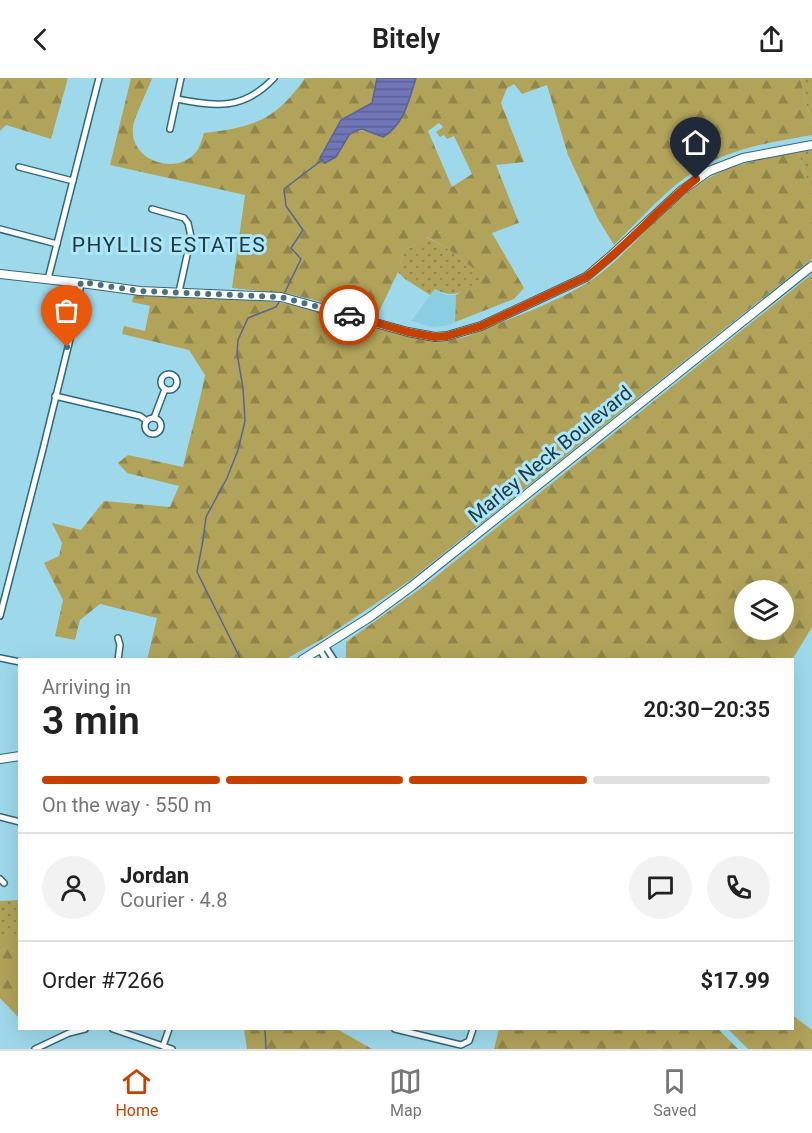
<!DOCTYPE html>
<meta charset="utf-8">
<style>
:root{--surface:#fff;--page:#f2f2f2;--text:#222;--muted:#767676;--line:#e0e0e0;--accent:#c64100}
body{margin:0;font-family:Roboto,sans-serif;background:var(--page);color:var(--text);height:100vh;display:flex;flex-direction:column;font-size:22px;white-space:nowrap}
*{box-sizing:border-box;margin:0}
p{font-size:20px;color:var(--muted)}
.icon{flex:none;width:33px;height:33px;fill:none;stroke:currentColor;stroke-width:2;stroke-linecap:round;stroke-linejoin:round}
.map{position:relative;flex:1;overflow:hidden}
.details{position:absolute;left:18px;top:580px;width:776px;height:372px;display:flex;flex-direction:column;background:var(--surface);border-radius:0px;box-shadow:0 6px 24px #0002}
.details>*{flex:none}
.buttons{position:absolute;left:734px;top:502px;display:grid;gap:12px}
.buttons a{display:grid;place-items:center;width:60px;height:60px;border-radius:50%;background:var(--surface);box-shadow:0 6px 24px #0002;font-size:30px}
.pin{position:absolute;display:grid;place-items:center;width:51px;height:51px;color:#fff;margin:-62px -26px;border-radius:50% 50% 50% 0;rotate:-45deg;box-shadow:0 0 6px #0007}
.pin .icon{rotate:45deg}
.courier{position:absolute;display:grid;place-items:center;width:60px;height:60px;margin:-30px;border:4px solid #c64100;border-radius:50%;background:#fff;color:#222;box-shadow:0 2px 8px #0007}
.summary em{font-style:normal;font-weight:600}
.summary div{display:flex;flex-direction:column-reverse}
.summary{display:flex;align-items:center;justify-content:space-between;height:102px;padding:0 24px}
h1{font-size:39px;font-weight:600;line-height:45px}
.bar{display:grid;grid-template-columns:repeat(4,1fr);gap:9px 6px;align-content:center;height:72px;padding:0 24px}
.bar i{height:8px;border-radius:4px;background:var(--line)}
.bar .active{background:var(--accent)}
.bar p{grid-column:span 4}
.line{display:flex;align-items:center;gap:15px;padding:0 24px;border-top:2px solid var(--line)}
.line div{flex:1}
.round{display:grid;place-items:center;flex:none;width:63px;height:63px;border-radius:32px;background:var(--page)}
header{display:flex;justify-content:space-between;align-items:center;height:78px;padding:0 24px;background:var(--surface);font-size:27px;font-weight:600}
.tab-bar{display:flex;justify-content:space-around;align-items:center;height:84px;border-top:2px solid var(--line);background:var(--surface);font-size:16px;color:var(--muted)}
.tab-bar a{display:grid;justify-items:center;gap:3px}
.tab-bar .active{color:var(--accent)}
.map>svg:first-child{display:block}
.built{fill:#8acee3}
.grass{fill:url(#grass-dots)}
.forest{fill:url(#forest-firs);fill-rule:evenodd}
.water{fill:url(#water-rules);stroke:#586493;stroke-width:1.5}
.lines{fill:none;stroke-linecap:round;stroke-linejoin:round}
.stream{stroke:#586493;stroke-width:1.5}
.street-casing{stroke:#2f6979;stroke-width:8}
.secondary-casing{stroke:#2f6979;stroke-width:10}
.street{stroke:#fff;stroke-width:5}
.secondary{stroke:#fff;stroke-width:8}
.done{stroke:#4d717c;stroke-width:6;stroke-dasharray:0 10.8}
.route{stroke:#c64100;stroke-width:8}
.labels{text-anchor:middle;stroke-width:6;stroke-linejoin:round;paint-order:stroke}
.street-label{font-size:20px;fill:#213940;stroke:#abe6f9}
.neighbourhood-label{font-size:21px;letter-spacing:1.5px;fill:#213940;stroke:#abe6f9}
</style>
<header><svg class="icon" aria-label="back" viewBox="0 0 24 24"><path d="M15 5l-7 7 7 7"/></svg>Bitely<svg class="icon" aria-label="share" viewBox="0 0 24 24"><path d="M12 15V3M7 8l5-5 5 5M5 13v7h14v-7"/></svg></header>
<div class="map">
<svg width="812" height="971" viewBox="0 0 812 971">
<defs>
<pattern id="grass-dots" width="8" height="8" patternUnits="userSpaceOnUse" patternTransform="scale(1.5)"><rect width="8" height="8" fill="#b1a35a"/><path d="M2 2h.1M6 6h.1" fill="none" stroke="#90864c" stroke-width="1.8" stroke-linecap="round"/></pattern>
<pattern id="forest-firs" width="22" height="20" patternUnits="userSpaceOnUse" patternTransform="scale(1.5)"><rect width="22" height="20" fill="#b1a35a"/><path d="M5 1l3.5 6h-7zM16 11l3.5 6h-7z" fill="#90864c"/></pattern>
<pattern id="water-rules" width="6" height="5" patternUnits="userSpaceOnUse" patternTransform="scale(1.5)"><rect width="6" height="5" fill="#7076b7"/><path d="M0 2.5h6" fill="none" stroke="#5c6296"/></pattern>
</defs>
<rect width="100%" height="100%" fill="#9ed9eb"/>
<polygon class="built" points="435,211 445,217 456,217 455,244 450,247 432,249 411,243"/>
<g class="grass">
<polygon points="800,0 812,0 812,47"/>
<polygon points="812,72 812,116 798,74"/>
<path d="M426,159L444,168L486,199C467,211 457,223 435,211L430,217L405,201L398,194L405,171L416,167Z"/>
<polygon points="19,822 19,856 0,856 0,823"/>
</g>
<g class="forest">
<polygon points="0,0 68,0 51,61 6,47 0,53"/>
<path d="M131,0H152C148,12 135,37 133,49C129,83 177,99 197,73C200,68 202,61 204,55C254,49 276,42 305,0H377L372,25L341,42L336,79C352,51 352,47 383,59L408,26L416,0H800L812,47V57C779,63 744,68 713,83C674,101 644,138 614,167L598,141L568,77L547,7L522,16L514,6L507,10L501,25L524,84L496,87L519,145L492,155L524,210L514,221L455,244L456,217L485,199L444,168L427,159L416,167L405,171L398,194L377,238L290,216L232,210L245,117L110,87ZM439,45L443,49L436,54L440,59L444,57L447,61L454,58L472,96L452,109L428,53Z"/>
<path d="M798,74L812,116V181L409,503L326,559L284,582H147L157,540L100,526L80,542L75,562L55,558L63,522L44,485L59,478L62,465L52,445L81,452L104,423L170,429L179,408L127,395L118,385L128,377L183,389C190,358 199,328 205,297L189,272L122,256L124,248L145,253L150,228L132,224L134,216C178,222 223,217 268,223C318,229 367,246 415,260C434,264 449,263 468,258C507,241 558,225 593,201C638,169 670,116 723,93C746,83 773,79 798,74Z"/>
<path d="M812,196V549L792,582H346V564L424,508ZM744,513H783V552H744Z"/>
<polygon points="0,856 19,856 19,940 0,920"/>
<polygon points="792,937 812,952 812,971 748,971 728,951 792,951"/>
<polygon points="244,951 337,951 372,971 247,971"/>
<polygon points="499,951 718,951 738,971 494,971"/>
</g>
<path class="water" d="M377,0H416C409,22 404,47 383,59L362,51L355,53L349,57L336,79L325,85L320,80L341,42L372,25Z"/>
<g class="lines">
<g class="stream">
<polyline points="285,214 301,181 291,170 303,152 286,128 284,111 322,82"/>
<polyline points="241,582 197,494 203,462 206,439 227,400 238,372 245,343 243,310 237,275 238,262 248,240 276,229 279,224"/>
<polyline points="265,951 266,971"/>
</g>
<defs>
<g id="street">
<path d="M177,21C216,29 244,32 274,0"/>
<polyline points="170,51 181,0"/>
<polyline points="19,89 73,103"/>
<polyline points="152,131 184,140 188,145 191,159 179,214"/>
<polyline points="0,151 57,166"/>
<polyline points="48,201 99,0"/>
<circle cx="169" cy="304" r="8"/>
<polyline points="55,318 140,338 147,343"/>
<polyline points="154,340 165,311"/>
<circle cx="153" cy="348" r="8"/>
<polyline points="0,538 43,371 73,249 81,205"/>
<polyline points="118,560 120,567 118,582"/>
<polyline points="325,568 334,582"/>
<polyline points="320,572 326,582"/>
<polyline points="0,580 20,584"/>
<polyline points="0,739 20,744"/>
<polyline points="0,801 4,805"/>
<polyline points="113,951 172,971"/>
<polyline points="395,951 461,967 469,963 473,951"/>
<polyline points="163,968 169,951"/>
<polyline points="35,971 69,955 85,951"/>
</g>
<g id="secondary">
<polyline points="0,196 81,205 140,213 281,219 408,254 435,259 447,258 481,248 586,199 612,177 682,112 709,93 743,80 812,67"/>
<polyline points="302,582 370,539 412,508 812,188"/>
<polyline points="0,681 20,678"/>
</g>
</defs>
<use href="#street" class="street-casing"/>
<use href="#secondary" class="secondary-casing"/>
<use href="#street" class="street"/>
<use href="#secondary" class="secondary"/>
</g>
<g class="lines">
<polyline class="done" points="67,269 81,204 140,213 281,219 349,237"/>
<path class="route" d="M349,237L408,254L435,259L447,258L481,248L586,199C626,170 657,131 696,101"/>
</g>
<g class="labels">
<g class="street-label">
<text transform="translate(550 376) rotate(-39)" y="7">Marley Neck Boulevard</text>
</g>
<g class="neighbourhood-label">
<text x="169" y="174">PHYLLIS ESTATES</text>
</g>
</g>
</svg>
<div class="buttons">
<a><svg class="icon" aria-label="layers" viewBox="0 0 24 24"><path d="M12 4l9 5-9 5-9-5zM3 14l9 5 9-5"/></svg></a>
</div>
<div class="pin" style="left:67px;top:269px;background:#ea580c"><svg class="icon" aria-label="bag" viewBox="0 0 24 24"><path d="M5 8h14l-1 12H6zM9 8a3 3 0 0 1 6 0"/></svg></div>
<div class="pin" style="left:696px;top:101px;background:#1f2937"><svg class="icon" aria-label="home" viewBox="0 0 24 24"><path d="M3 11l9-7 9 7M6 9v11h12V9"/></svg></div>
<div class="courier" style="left:349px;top:237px"><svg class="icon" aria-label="car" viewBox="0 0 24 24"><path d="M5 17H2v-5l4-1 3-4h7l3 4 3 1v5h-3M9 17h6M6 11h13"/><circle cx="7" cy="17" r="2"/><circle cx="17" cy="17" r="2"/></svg></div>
<section class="details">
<div class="summary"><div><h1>3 min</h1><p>Arriving in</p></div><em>20:30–20:35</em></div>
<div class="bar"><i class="active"></i><i class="active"></i><i class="active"></i><i></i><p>On the way · 550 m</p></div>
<div class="line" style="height:108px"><a class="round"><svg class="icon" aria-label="person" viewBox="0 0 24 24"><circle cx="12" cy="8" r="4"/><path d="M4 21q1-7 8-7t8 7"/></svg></a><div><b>Jordan</b><p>Courier · 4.8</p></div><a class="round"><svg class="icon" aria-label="chat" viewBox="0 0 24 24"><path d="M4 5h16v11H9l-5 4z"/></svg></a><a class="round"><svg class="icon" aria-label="phone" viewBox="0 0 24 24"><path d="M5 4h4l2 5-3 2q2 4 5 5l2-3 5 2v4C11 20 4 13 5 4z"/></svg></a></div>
<div class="line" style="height:78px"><div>Order #7266</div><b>$17.99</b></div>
</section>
</div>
<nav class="tab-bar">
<a class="active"><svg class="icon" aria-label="home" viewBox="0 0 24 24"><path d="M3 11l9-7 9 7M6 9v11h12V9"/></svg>Home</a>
<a><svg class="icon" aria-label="map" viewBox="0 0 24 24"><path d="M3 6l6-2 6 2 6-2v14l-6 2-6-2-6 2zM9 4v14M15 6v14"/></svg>Map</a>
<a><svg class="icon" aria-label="saved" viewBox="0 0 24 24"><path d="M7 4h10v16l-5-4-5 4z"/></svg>Saved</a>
</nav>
